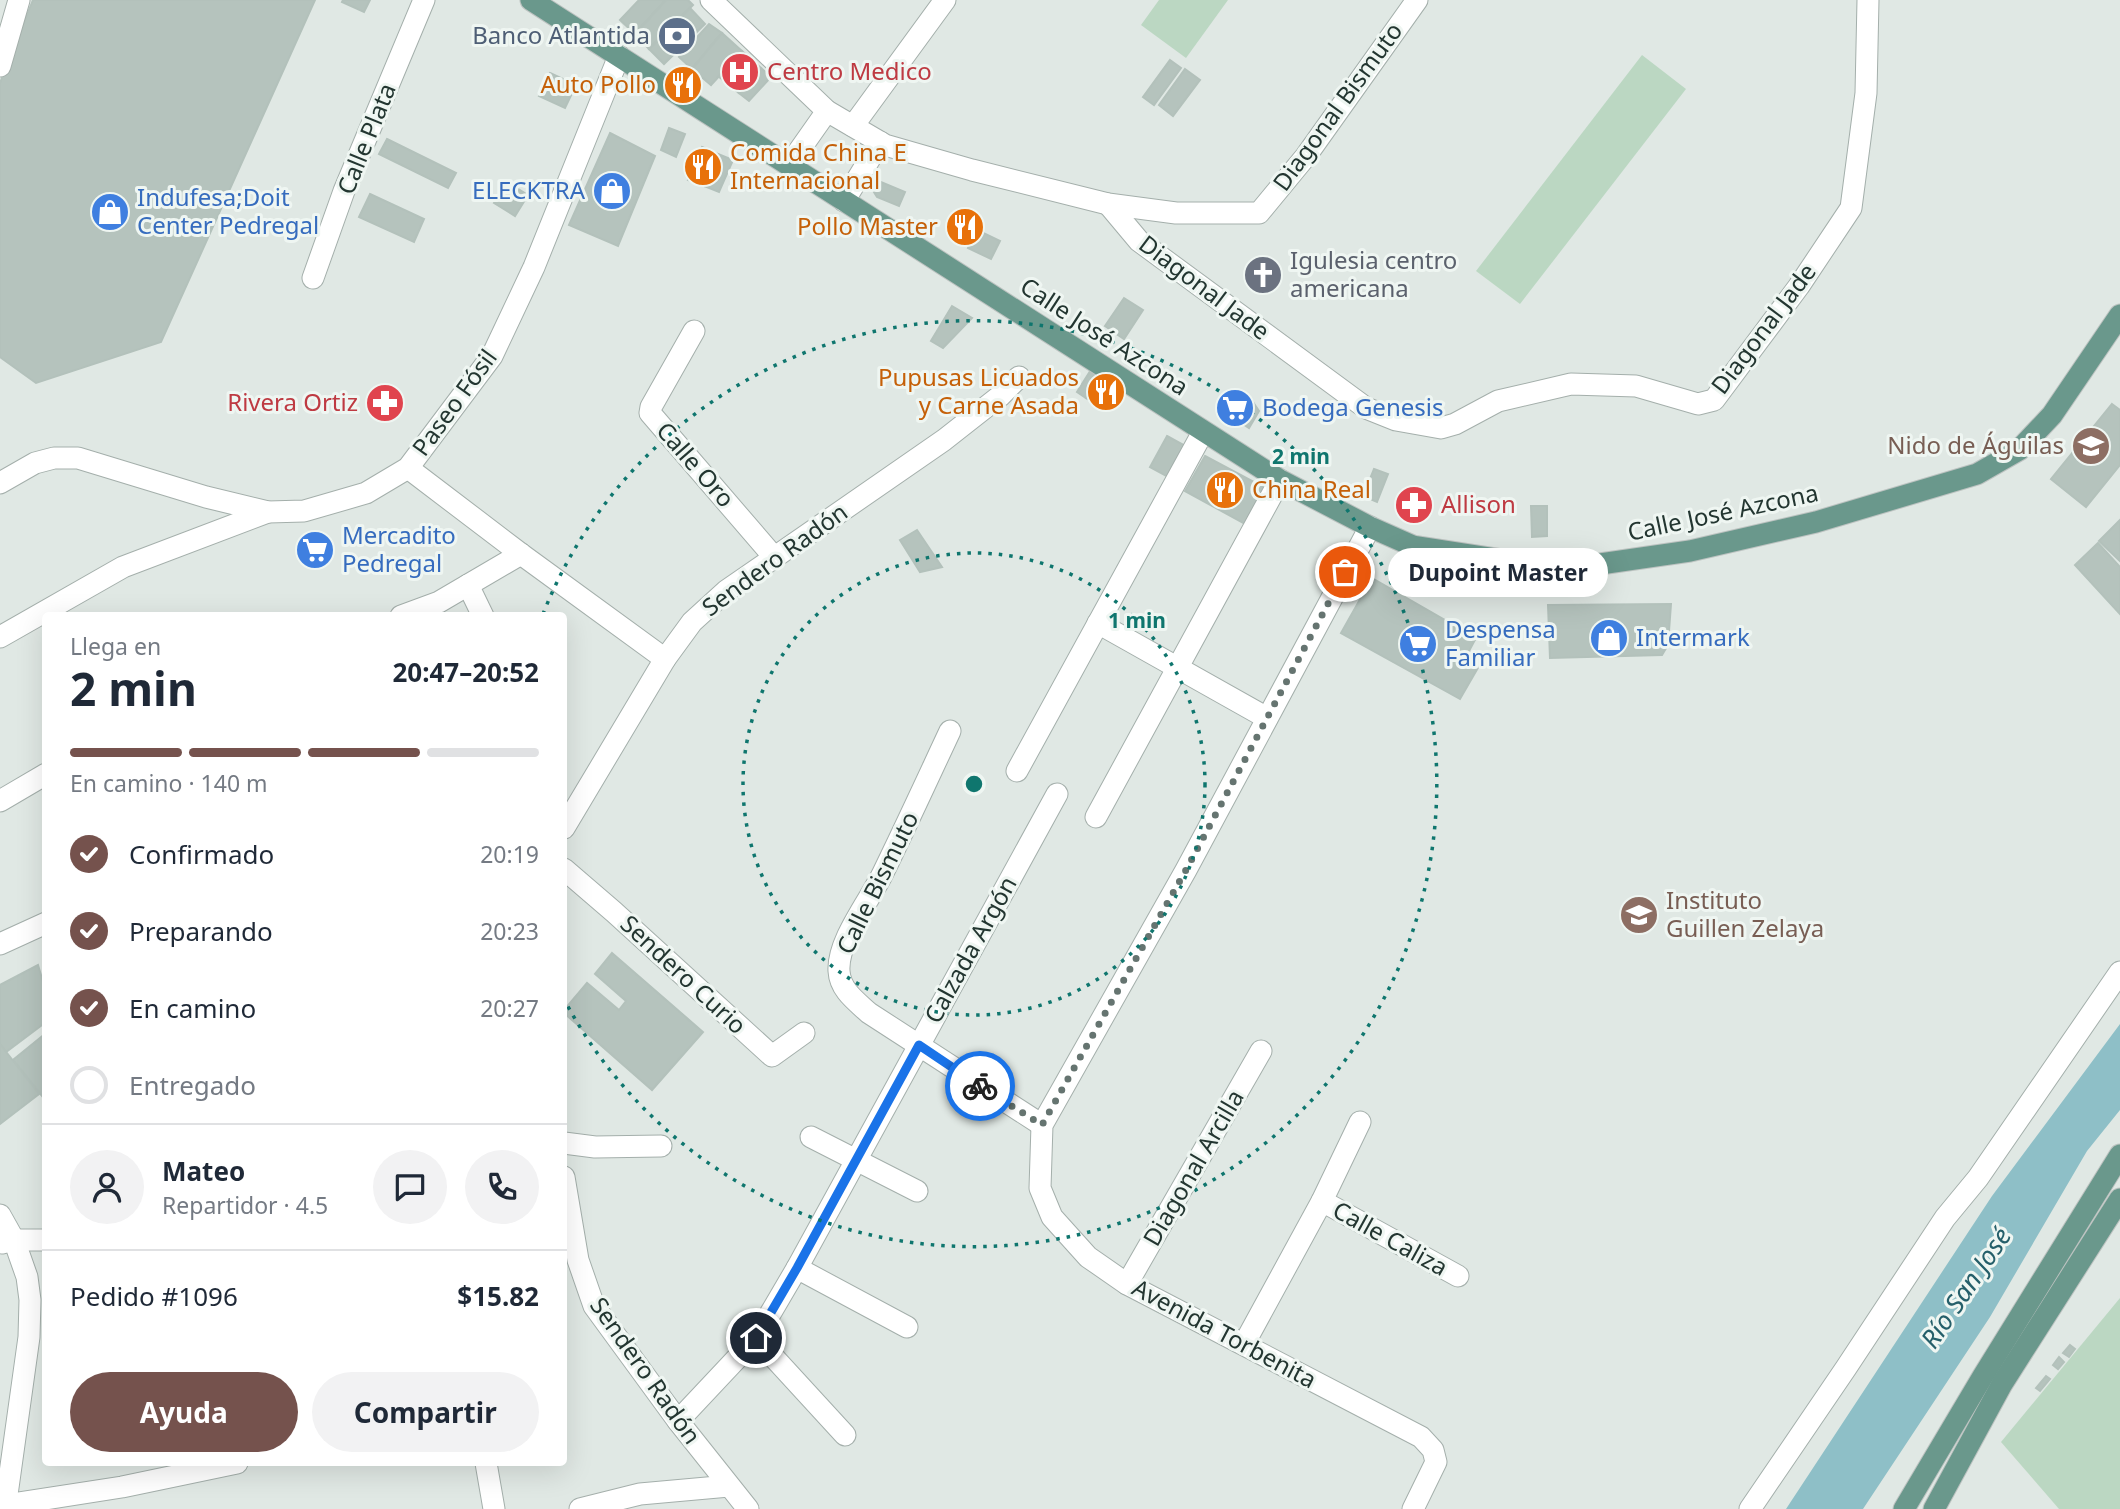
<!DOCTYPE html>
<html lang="es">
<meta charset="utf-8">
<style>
:root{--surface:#fff;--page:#f2f2f3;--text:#1f2937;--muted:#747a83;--line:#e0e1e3;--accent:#75524d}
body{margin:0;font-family:"Noto Sans",sans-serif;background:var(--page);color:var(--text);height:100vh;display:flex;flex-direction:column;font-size:26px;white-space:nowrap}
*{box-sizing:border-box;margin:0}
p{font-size:23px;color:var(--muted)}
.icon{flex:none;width:38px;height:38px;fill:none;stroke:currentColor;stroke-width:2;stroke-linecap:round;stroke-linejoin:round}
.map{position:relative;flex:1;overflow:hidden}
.details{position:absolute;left:42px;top:612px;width:525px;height:854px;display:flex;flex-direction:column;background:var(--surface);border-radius:7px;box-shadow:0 7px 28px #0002}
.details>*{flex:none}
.pin{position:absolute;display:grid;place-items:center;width:60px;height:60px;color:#fff;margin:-30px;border:4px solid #fff;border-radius:50%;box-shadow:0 2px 7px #0007}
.courier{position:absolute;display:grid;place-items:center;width:70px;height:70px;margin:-35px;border:5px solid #1a73e8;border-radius:50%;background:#fff;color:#222;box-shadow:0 2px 9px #0007}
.bubble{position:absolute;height:49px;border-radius:24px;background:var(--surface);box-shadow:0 7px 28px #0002;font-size:23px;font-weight:700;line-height:49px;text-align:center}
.head em{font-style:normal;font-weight:700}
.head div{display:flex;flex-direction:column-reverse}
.head{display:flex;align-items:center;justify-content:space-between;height:119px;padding:0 28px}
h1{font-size:46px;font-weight:700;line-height:52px}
.bar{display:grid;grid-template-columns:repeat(4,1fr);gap:10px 7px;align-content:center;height:84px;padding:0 28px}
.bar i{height:9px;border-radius:5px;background:var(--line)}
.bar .active{background:var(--accent)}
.bar p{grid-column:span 4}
.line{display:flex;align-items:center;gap:18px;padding:0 28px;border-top:2px solid var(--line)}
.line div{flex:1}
.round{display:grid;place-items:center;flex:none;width:74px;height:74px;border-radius:37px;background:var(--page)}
ol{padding:0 28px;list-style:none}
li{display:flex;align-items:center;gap:21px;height:77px}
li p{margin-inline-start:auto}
li .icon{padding:7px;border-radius:50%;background:var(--accent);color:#fff;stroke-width:4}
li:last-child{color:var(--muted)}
li i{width:38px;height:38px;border:4px solid var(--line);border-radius:50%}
.cta{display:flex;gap:14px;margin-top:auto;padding:14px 28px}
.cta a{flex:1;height:80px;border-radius:42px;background:var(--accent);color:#fff;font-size:28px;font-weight:700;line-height:80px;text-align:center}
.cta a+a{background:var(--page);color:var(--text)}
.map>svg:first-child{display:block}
.green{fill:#bbd7c2}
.water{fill:#8ebfc7}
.building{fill:#b5c3bd;stroke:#b3c1bb;stroke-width:2}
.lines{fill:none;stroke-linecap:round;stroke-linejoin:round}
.minor-casing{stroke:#a4afab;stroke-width:23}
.major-casing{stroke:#bdc3c1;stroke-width:23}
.minor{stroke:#fff;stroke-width:21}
.major{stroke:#6a988c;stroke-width:21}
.done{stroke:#657470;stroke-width:7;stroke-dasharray:0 12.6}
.route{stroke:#1a73e8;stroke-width:9}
.ring{fill:none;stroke:#0f766e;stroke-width:3.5;stroke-dasharray:3.5 7}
.labels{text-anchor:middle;stroke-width:6;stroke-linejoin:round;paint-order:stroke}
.service-label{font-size:24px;fill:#4e5e75;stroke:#eff6f2;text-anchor:end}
.health-label{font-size:24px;fill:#be3a42;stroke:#eff6f2;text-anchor:start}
.food-label{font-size:24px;fill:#c56008;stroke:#eff6f2;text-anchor:end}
.street-label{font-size:24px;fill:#233631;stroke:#eff6f2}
.shop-label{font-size:24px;fill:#366cbe;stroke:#eff6f2;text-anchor:start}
.worship-label{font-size:24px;fill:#5b616d;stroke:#eff6f2;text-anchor:start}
.education-label{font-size:24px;fill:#785e54;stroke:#eff6f2;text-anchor:end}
.water-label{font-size:26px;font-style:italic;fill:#255f6a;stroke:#eff6f2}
.centre{fill:#0f766e;stroke:#eff6f2;stroke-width:3.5}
.ring-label{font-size:21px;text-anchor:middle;font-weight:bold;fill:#0f766e;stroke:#eff6f2;stroke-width:6;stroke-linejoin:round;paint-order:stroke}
</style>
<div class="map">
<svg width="2120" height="1509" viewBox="0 0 2120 1509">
<rect width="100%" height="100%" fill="#e0e8e4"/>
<g class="green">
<polygon points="1159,0 1228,0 1186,58 1141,25"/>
<polygon points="1642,55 1686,89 1520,304 1476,271"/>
<polygon points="2120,1298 2120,1509 2059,1509 2001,1442"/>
</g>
<polygon class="water" points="2120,1024 2120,1110 2087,1151 1990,1317 1863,1509 1786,1509 1992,1196"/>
<g class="building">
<polygon points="33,0 315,0 161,342 36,383 0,357 0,83"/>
<polygon points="343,0 370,0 364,12 342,2"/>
<polygon points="639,0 666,0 635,34 620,20"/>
<polygon points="666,0 688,0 693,5 649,49 635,34"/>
<polygon points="690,8 705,24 664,64 649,49"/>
<polygon points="709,24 722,33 692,69 679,57"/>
<polygon points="722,33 742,51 711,85 692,69"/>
<polygon points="742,51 761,68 739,93 719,77"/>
<polygon points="1170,60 1181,68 1154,105 1143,97"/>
<polygon points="761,68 771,77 749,101 739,93"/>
<polygon points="1185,69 1200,80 1173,116 1159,105"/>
<polygon points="550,73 576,85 565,108 539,96"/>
<polygon points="669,128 685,134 676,157 661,150"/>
<polygon points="610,133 655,156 618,246 569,225"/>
<polygon points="387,139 456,173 448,188 379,154"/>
<polygon points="702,147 718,154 704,186 688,180"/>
<polygon points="718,154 733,160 719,192 704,186"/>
<polygon points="876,180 905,192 899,206 877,197 872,189"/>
<polygon points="507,182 528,195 515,216 494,203"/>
<polygon points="370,194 424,219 414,242 359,217"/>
<polygon points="958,215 979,224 971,243 950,233"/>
<polygon points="977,230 1000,241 991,259 968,248"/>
<polygon points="1124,298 1143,310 1124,339 1105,326"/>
<polygon points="952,306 972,318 943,348 931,341"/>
<polygon points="1092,368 1101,373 1086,398 1077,392"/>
<polygon points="1101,373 1134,387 1097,404 1086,398"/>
<polygon points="1235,396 1247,404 1237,420 1223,412"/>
<polygon points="1251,399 1259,411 1249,428 1237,420"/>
<polygon points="2112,404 2120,410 2120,465 2086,507 2051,479"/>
<polygon points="1167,436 1187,447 1170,478 1150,467"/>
<polygon points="1205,456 1265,488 1245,524 1185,491"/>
<polygon points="1374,469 1388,474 1377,502 1363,496"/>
<polygon points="1406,491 1429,498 1422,518 1400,511"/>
<polygon points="1531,506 1547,506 1547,536 1532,537"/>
<polygon points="2120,520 2120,561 2099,541"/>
<polygon points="917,530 942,567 920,572 900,540"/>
<polygon points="2098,543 2120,567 2120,614 2075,565"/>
<polygon points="1372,578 1476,638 1469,651 1483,659 1460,699 1341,633"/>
<polygon points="1671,604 1668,645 1662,655 1550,658 1548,605"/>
<polygon points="612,953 703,1032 652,1090 564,1013 564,1010 587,983 619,1010 626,1001 595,974"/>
<polygon points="38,965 46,992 46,1022 6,1052 0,1044 0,985"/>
<polygon points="46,1033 46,1101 13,1060"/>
<polygon points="0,1044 39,1094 0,1124"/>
<polygon points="2070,1345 2075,1349 2069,1357 2063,1353"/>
<polygon points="2059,1357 2064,1362 2058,1369 2053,1365"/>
<polygon points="2046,1376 2050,1379 2040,1391 2036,1388"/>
</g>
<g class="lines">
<defs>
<g id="minor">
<polyline points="711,0 827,111 885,145 972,170 1108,204 1176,213 1259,213 1306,156 1417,0"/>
<polyline points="0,66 19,0"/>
<polyline points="853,126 945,0"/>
<polyline points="789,165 827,111"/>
<polyline points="844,201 880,142"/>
<polyline points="1108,204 1139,241 1366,408 1396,420 1441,428 1455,424 1498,401 1571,384 1636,386 1698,404 1714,400 1799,286 1851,208 1866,93 1868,0"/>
<polyline points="313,278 344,191 424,0"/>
<polyline points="694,331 651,407 650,413 774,557"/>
<polyline points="408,468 521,554 665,659"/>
<polyline points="0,483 35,463 54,458 78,458 206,497 268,512 304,511 366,493 408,468 492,356 534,267 619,56"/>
<polyline points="1370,527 1186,870 1042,1125 1040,1188 1052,1217 1088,1257 1127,1284 1421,1437 1433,1450 1436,1462 1413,1509"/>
<polyline points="468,585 483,616"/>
<polyline points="401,616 439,602 521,554"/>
<polyline points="1098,623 1267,718"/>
<polyline points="0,637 123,567 268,512"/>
<path d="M950,731C928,778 906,826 883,873C870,900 837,941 839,971C840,990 856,1001 869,1013L1042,1125"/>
<polyline points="1017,771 1203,432"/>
<polyline points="0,801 46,774"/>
<polyline points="1096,817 1280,480"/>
<polyline points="564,828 665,659 692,622 726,591 944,440 1000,396 1019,377"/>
<polyline points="564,869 614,912 772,1056 804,1033"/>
<polyline points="0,944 46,923"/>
<polyline points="811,1137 917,1191"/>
<polyline points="564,1143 595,1147 661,1146"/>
<polyline points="564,1177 578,1260 594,1306 678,1421 748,1509"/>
<polyline points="1322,1201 1458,1276"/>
<polyline points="0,1215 14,1240 27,1277 30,1300 29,1337 5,1509"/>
<polyline points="2,1243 14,1240 46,1240"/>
<polyline points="797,1268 907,1327"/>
<polyline points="1127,1284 1261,1051"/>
<polyline points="756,1338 845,1435"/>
<polyline points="1244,1344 1322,1201 1360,1122"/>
<polyline points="678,1421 756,1338 797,1268 1057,794"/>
<polyline points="486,1463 494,1509"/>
<polyline points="0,1506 122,1487 237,1463"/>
<polyline points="580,1509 640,1494 729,1486"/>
<polyline points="1750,1509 1846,1368 1945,1218 1978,1178 2120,972"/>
</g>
<g id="major">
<polyline points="531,0 1280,480 1370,527 1413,546 1535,565 1600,564 1690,551 1816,522 1977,474 2019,450 2052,415 2120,315"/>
<polyline points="1904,1509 1983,1376 2120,1155"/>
<polyline points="1934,1509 2002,1384 2120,1199"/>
</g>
</defs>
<use href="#minor" class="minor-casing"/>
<use href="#major" class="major-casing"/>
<use href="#minor" class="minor"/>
<use href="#major" class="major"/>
</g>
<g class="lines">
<polyline class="done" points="980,1086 1042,1125 1186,870 1345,572"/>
<polyline class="route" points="756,1338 797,1268 919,1045 980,1086"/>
</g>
<g class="ring">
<circle cx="974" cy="784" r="231"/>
<path d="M543 614A463 463 0 1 1 565 1001"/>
</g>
<defs>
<symbol id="bank-disc" viewBox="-11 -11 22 22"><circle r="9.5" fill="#5c6f8a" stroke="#eff6f2"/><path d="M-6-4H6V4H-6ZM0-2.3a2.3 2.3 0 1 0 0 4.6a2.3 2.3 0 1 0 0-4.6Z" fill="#fff"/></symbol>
<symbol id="hospital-disc" viewBox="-11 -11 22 22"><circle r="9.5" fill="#e0444e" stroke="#eff6f2"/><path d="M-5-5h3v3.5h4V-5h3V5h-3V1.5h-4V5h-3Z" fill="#fff"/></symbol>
<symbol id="restaurant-disc" viewBox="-11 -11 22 22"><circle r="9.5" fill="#e8710a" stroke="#eff6f2"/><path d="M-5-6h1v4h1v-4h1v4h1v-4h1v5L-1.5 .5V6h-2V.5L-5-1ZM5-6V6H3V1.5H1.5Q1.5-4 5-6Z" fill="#fff"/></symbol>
<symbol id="shop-disc" viewBox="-11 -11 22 22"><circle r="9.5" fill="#3f7fe0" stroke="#eff6f2"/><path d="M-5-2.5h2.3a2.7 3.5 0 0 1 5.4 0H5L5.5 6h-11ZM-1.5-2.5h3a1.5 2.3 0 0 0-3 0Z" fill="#fff"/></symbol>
<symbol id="church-disc" viewBox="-11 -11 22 22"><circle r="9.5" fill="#6b7280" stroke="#eff6f2"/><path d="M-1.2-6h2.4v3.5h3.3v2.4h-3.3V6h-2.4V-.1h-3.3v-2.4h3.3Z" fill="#fff"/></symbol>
<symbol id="pharmacy-disc" viewBox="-11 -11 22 22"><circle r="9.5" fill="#e0444e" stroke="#eff6f2"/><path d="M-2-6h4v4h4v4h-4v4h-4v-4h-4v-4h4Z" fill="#fff"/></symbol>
<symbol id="supermarket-disc" viewBox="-11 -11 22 22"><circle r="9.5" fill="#3f7fe0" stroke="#eff6f2"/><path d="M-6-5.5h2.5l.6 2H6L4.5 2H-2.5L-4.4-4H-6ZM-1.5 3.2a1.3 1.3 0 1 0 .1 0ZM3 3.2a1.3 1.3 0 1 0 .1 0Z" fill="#fff"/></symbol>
<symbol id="school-disc" viewBox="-11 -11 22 22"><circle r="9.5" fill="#8d6e63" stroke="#eff6f2"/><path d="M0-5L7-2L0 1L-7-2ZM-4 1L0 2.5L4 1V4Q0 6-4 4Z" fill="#fff"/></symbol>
</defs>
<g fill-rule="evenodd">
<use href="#bank-disc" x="655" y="14" width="44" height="44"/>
<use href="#hospital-disc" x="718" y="50" width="44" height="44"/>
<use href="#restaurant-disc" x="661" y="63" width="44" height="44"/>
<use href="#restaurant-disc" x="681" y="145" width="44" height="44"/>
<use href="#shop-disc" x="590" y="169" width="44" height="44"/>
<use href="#shop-disc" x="88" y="190" width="44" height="44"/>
<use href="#restaurant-disc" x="943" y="205" width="44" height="44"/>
<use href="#church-disc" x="1241" y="253" width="44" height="44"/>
<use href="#restaurant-disc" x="1084" y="370" width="44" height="44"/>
<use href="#pharmacy-disc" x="363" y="381" width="44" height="44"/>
<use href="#supermarket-disc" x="1213" y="386" width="44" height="44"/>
<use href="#school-disc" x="2069" y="424" width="44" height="44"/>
<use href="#restaurant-disc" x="1203" y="468" width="44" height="44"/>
<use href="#pharmacy-disc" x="1392" y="483" width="44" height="44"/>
<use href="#supermarket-disc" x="293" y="528" width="44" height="44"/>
<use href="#shop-disc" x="1587" y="616" width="44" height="44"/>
<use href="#supermarket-disc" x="1396" y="622" width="44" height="44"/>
<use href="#school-disc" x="1617" y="893" width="44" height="44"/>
</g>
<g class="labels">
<g class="service-label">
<text x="650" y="44">Banco Atlantida</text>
</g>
<g class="health-label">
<text x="767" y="80">Centro Medico</text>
<text x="358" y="411" text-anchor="end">Rivera Ortiz</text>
<text x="1441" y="513">Allison</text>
</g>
<g class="food-label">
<text x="656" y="93">Auto Pollo</text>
<text x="730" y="161" text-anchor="start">Comida China E<tspan x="730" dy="28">Internacional</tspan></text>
<text x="938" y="235">Pollo Master</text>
<text x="1079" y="386">Pupusas Licuados<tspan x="1079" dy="28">y Carne Asada</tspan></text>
<text x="1252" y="498" text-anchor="start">China Real</text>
</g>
<g class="street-label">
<text transform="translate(1338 107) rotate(-54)" y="8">Diagonal Bismuto</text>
<text transform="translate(367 139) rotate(-68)" y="8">Calle Plata</text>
<text transform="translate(1204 288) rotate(37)" y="8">Diagonal Jade</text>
<text transform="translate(1764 329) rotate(-53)" y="8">Diagonal Jade</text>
<text transform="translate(1104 337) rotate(33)" y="8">Calle José Azcona</text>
<text transform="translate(455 403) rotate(-54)" y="8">Paseo Fósil</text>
<text transform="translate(695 465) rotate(49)" y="8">Calle Oro</text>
<text transform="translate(1723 513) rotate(-12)" y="8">Calle José Azcona</text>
<text transform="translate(775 560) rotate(-36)" y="8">Sendero Radón</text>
<text transform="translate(878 883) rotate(-64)" y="8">Calle Bismuto</text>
<text transform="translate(971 950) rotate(-61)" y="8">Calzada Argón</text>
<text transform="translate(683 975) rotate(43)" y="8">Sendero Curio</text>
<text transform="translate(1194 1168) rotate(-60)" y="8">Diagonal Arcilla</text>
<text transform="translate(1390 1239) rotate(29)" y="8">Calle Caliza</text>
<text transform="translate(1224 1334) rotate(28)" y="8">Avenida Torbenita</text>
<text transform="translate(645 1371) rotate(55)" y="8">Sendero Radón</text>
</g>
<g class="shop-label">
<text x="585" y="199" text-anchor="end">ELECKTRA</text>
<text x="137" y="206">Indufesa;Doit<tspan x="137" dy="28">Center Pedregal</tspan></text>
<text x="1262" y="416">Bodega Genesis</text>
<text x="342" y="544">Mercadito<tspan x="342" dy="28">Pedregal</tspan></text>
<text x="1445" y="638">Despensa<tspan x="1445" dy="28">Familiar</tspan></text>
<text x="1636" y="646">Intermark</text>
</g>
<g class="worship-label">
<text x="1290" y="269">Igulesia centro<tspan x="1290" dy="28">americana</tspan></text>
</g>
<g class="education-label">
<text x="2064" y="454">Nido de Águilas</text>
<text x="1666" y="909" text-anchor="start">Instituto<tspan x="1666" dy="28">Guillen Zelaya</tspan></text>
</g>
<g class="water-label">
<text transform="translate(1966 1288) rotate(-56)" y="9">Río San José</text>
</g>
</g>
<circle cx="974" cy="784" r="10" class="centre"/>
<g class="ring-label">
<text x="1301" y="464">2 min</text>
<text x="1137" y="628">1 min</text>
</g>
</svg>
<div class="pin" style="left:1345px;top:572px;background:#ea580c"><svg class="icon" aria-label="bag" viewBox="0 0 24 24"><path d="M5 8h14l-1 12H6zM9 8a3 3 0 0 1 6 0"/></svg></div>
<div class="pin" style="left:756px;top:1338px;background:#1f2937"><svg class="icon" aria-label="home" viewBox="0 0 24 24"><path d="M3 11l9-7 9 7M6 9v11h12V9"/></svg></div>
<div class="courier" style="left:980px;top:1086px"><svg class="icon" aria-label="bike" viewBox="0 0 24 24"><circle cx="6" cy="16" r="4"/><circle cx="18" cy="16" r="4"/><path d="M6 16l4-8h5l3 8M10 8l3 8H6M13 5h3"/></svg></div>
<div class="bubble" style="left:1388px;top:548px;width:220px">Dupoint Master</div>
<section class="details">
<div class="head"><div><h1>2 min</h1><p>Llega en</p></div><em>20:47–20:52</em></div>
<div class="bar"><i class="active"></i><i class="active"></i><i class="active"></i><i></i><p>En camino · 140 m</p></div>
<ol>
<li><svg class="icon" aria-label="check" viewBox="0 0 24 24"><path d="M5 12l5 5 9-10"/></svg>Confirmado<p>20:19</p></li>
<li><svg class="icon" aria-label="check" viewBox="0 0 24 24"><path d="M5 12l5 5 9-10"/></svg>Preparando<p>20:23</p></li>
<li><svg class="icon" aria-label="check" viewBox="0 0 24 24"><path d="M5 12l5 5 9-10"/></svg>En camino<p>20:27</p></li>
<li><i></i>Entregado</li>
</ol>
<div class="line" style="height:126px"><a class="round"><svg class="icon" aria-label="person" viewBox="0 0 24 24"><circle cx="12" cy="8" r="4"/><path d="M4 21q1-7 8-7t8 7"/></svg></a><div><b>Mateo</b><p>Repartidor · 4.5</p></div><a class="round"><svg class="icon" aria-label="chat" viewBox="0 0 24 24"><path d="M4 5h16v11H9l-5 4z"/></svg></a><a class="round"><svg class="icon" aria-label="phone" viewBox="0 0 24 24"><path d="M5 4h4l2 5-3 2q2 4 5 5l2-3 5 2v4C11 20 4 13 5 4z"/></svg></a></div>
<div class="line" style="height:91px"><div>Pedido #1096</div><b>$15.82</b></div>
<div class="cta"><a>Ayuda</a><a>Compartir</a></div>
</section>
</div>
